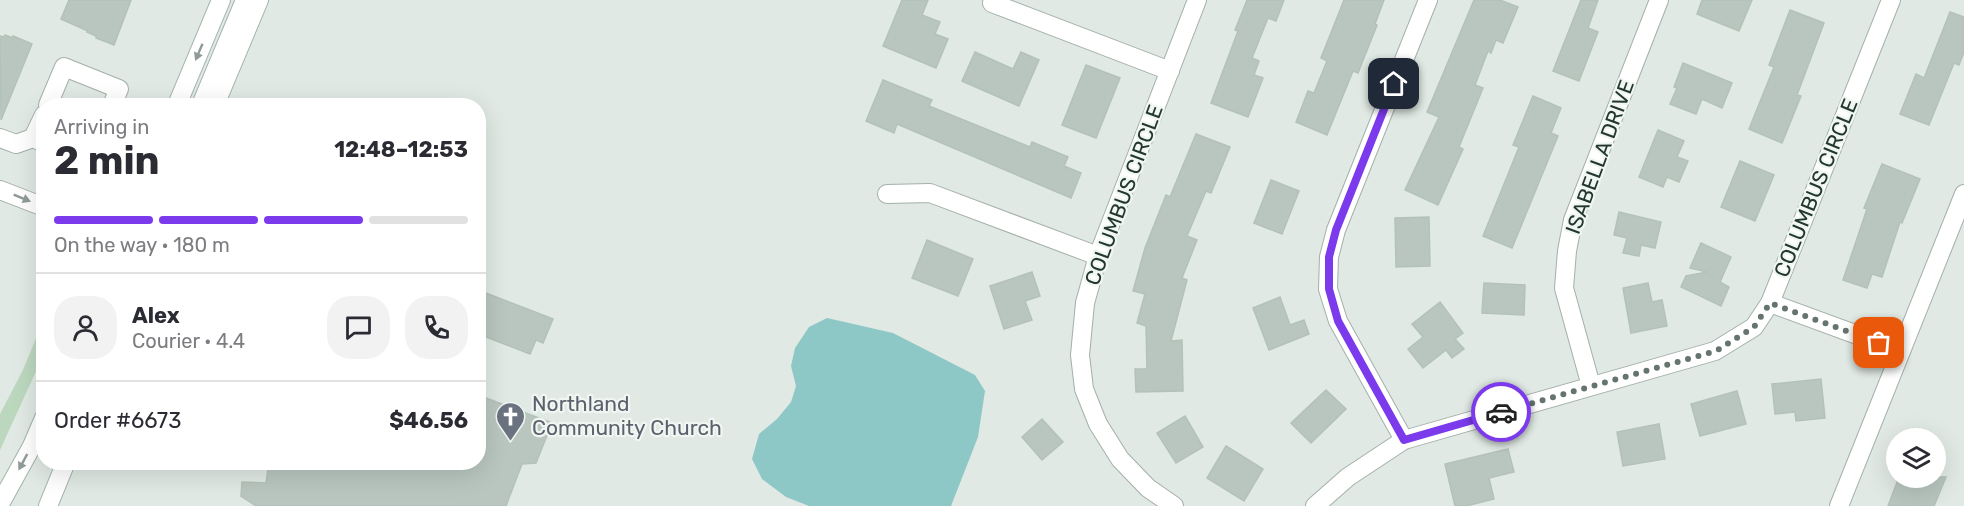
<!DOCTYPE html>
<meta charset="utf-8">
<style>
:root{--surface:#fff;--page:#f2f2f3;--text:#2b2b33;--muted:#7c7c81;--line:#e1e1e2;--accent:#7c3aed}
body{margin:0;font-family:Rubik,sans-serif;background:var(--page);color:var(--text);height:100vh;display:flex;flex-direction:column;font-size:22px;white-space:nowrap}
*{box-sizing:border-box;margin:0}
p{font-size:20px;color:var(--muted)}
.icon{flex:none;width:33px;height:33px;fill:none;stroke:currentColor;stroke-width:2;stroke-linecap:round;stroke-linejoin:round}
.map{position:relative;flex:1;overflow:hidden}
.sheet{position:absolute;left:36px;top:98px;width:450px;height:372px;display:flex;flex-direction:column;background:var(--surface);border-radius:24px;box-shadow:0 6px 24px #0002}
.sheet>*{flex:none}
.fabs{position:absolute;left:1886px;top:428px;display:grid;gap:12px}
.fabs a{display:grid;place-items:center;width:60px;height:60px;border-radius:50%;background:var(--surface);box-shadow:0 6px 24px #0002;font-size:30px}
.pin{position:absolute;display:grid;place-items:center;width:51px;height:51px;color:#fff;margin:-26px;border-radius:12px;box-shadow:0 3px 9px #0006}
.courier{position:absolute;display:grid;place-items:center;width:60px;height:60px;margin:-30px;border:4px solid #7c3aed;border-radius:50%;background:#fff;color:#222;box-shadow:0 2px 8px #0007}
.summary em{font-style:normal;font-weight:700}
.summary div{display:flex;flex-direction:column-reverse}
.summary{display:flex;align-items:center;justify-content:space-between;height:102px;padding:0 18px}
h1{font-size:39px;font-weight:700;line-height:45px}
.bar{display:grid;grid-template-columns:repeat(4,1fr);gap:9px 6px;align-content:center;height:72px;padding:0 18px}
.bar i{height:8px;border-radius:4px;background:var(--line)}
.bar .active{background:var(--accent)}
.bar p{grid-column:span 4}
.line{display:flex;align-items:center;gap:15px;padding:0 18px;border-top:2px solid var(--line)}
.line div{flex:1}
.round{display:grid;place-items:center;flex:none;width:63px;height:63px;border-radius:24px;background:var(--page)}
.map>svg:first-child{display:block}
.green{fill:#bbd8be}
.water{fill:#8ec8c6}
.building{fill:#b9c6bf;stroke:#b3c2b9;stroke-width:1.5}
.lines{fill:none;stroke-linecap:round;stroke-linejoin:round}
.minor-casing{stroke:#a4b0a9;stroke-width:20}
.secondary-casing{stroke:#a1b3a9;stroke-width:20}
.minor{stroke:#fff;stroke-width:18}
.secondary{stroke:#fff;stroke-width:18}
.oneway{fill:#919b96}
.done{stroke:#65756d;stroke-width:6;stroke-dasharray:0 10.8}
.route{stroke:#7c3aed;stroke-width:8}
.labels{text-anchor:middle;stroke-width:4.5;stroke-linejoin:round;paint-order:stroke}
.street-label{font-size:21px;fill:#23372e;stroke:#f0f6f2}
.worship-label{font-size:21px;fill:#5b616d;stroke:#f0f6f2;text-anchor:start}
</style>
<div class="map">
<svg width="1964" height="506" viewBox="0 0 1964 506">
<rect width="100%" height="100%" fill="#e0e9e3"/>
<polygon class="green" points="43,321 43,356 0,450 0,414 23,370"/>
<polygon class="water" points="827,318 893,333 975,375 985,391 978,437 951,506 809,506 786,497 762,479 752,459 759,434 777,419 791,402 796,386 791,366 795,348 809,327"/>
<g class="building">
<polygon points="69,0 131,0 114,45 96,38 96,36 87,32 88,31 61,19"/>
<polygon points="902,0 928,0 922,15 940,22 935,34 948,39 936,68 883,46"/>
<polygon points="1247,0 1284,0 1276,21 1268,18 1252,58 1259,61 1254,75 1263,78 1248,117 1211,103 1238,31 1235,30"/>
<polygon points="1344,0 1384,0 1375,24 1377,25 1358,73 1353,71 1327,135 1296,122 1308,91 1314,93 1327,61 1321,58"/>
<polygon points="1474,0 1500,0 1518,7 1503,43 1496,40 1491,53 1488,51 1475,85 1483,88 1459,147 1463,149 1438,205 1405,190 1439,117 1427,112"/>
<polygon points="1581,0 1598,0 1588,28 1598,32 1579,81 1553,71"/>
<polygon points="1702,0 1752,0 1739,31 1697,14"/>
<polygon points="1790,10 1824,23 1797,95 1801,96 1782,143 1749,129 1774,67 1769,65"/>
<polygon points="1950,12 1964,17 1964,52 1959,65 1954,63 1929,125 1900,114 1916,74 1924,78"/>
<polygon points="5,35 13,38 13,36 32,44 1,120 0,36 4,37"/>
<polygon points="975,52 1013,69 1021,52 1039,60 1019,106 962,81"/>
<polygon points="1683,63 1732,83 1722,108 1702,99 1696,114 1670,104 1677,88 1674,87"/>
<polygon points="1086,65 1120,78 1096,138 1062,125"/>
<polygon points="883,80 932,100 929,106 1030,147 1032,142 1068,157 1064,166 1081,173 1071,198 897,124 894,133 866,121"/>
<polygon points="1533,96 1561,108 1551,133 1558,136 1512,248 1483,236 1519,147 1513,145"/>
<polygon points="1658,130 1684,141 1677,157 1688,161 1679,182 1667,177 1663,187 1639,177"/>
<polygon points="1196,134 1230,147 1211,193 1206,191 1187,236 1197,240 1182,278 1187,280 1171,341 1182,340 1183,391 1136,392 1135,369 1147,369 1146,326 1137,323 1145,294 1133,291 1145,248 1166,195 1170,197"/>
<polygon points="1740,161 1774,175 1755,221 1721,207"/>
<polygon points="1882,164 1920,179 1902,223 1900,222 1882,277 1872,274 1867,288 1843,280 1867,209 1864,208"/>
<polygon points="1271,180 1299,191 1282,234 1254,223"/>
<polygon points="1619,212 1661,222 1655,248 1641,245 1639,256 1623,253 1627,238 1614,235"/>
<polygon points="1429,217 1430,266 1396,267 1395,218"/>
<polygon points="927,240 973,259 958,296 912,278"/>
<polygon points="1701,243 1731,257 1720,282 1729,287 1721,306 1681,287 1686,276 1707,272 1690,268"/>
<polygon points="1032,272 1040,296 1025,301 1032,320 1004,329 990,286"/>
<polygon points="1484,283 1525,285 1524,315 1482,313"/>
<polygon points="1648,283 1652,302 1662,300 1667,326 1631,333 1623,288"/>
<polygon points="478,290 553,319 543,343 536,340 530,354 478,334"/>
<polygon points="1280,297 1290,325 1304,320 1309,334 1269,350 1253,308"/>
<polygon points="1440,302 1463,333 1455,339 1464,349 1452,358 1446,350 1423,368 1408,349 1423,337 1412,324"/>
<polygon points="1821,379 1825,418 1796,421 1795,412 1775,414 1772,384"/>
<polygon points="1326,390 1346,409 1311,443 1291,423"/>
<polygon points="1737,391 1746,424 1700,436 1691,404"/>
<polygon points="478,395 552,423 536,463 522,464 506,506 256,506 241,496 242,482 266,483 269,462 478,462"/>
<polygon points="1185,416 1203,447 1176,463 1157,433"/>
<polygon points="1042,419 1063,442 1042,460 1022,437"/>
<polygon points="1659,424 1665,459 1623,466 1617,432"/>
<polygon points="1226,446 1263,469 1244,501 1207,478"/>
<polygon points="1508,449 1514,472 1489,478 1494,499 1466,506 1455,506 1445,464"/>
<polygon points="1899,477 1946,477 1934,506 1888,506"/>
</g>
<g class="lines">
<defs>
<g id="minor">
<polyline points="992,3 1170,71"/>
<polyline points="48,105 64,67 119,89 112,105"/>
<polyline points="201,105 245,0"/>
<polyline points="0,138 16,144 33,138 44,143"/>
<polyline points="33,138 44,115"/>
<polyline points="0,190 44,207"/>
<polyline points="887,194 930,193 1098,256"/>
<polyline points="1770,303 1901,351"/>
<polyline points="1591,386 1564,288 1567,251 1573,220 1659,0"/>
<polyline points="1404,440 1338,321 1328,289 1329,257 1336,230 1428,0"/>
<polyline points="1174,506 1148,488 1120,459 1098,424 1084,389 1080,355 1085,303 1098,256 1197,0"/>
<polyline points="1315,506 1348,477 1404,440 1715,351 1754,327 1770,303 1891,0"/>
<polyline points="1839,506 1964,194"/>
</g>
<g id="secondary">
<polyline points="177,105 221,0"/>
<polyline points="215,105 259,0"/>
<polyline points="0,504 32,446 44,418"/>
<polyline points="48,506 66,462"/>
</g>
</defs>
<use href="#minor" class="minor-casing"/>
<use href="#secondary" class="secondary-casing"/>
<use href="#minor" class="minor"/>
<use href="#secondary" class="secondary"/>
</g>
<defs><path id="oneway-solid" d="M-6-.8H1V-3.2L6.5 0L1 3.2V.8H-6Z" transform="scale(1.5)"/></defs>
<g class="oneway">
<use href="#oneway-solid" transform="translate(199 52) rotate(113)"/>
<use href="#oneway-solid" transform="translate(22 198) rotate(22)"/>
<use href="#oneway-solid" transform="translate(23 462) rotate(118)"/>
</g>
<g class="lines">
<polyline class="done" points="1501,412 1716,351 1754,327 1770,303 1879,343"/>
<polyline class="route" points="1394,84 1336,230 1329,257 1329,289 1338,321 1404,440 1501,412"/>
</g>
<defs>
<symbol id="church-pin" viewBox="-11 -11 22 30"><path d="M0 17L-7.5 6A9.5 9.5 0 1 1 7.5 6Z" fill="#6b7280" stroke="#f0f6f2"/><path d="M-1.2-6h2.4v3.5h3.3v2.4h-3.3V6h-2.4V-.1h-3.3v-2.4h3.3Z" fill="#fff"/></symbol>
</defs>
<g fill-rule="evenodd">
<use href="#church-pin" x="494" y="400" width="33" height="45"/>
</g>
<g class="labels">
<g class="street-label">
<text transform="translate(1600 157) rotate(-70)" y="7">ISABELLA DRIVE</text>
<text transform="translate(1816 188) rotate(-68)" y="7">COLUMBUS CIRCLE</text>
<text transform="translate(1124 195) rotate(-70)" y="7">COLUMBUS CIRCLE</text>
</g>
<g class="worship-label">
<text x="532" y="411">Northland<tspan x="532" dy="24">Community Church</tspan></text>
</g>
</g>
</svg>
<div class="fabs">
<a><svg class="icon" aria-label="layers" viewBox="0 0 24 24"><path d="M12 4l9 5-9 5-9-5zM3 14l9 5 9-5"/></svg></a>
</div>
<div class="pin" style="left:1879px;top:343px;background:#ea580c"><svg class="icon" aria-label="bag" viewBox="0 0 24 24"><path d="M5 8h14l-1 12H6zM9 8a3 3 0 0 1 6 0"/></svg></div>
<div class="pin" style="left:1394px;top:84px;background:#1f2937"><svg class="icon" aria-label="home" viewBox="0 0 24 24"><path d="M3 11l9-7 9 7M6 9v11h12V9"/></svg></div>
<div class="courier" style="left:1501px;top:412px"><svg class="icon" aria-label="car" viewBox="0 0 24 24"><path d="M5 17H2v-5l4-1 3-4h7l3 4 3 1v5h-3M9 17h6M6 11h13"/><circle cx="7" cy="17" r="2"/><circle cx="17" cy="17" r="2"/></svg></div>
<section class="sheet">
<div class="summary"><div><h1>2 min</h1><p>Arriving in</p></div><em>12:48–12:53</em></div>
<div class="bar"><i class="active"></i><i class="active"></i><i class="active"></i><i></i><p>On the way · 180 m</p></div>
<div class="line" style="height:108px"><a class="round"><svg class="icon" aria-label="person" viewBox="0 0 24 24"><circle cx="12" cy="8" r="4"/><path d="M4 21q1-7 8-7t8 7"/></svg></a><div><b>Alex</b><p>Courier · 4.4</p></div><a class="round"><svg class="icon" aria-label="chat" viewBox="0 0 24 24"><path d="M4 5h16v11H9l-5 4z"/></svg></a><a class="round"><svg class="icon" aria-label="phone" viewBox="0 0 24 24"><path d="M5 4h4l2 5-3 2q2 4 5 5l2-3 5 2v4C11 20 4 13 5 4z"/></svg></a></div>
<div class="line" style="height:78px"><div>Order #6673</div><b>$46.56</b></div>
</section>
</div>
